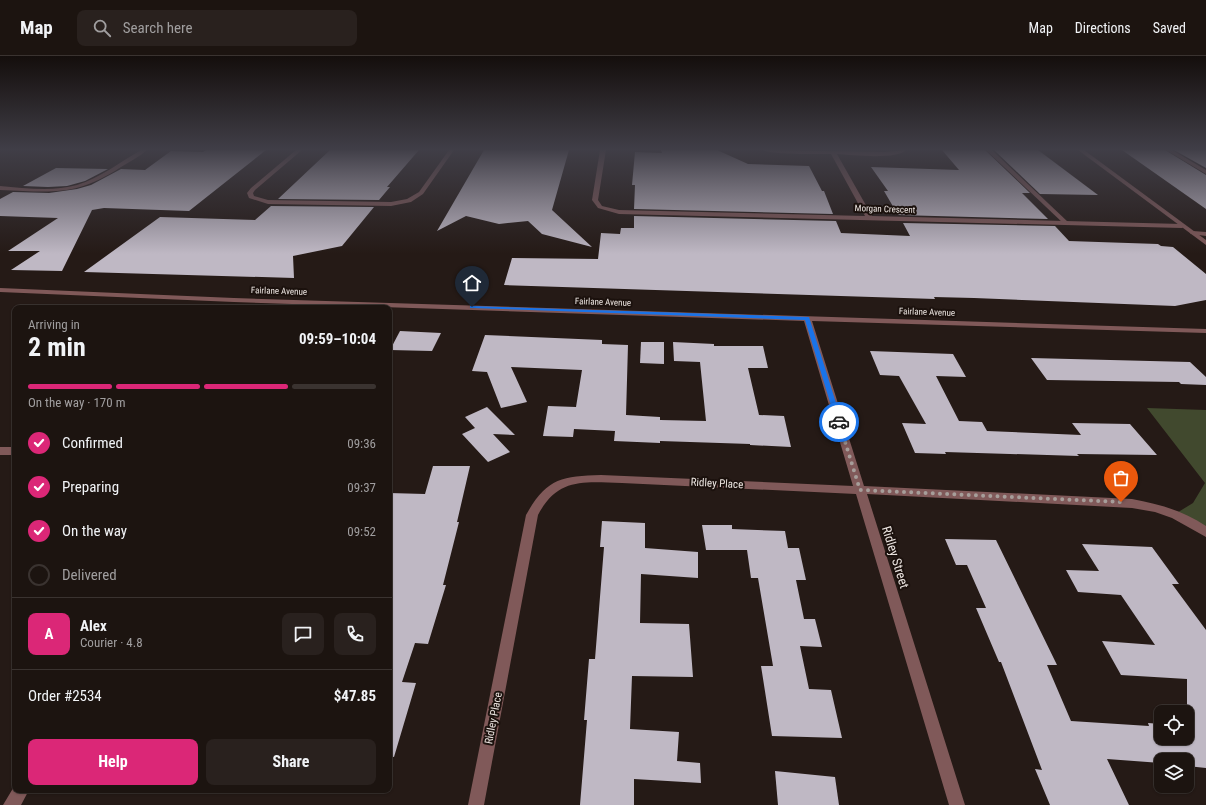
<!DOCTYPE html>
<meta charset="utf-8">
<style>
:root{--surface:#1c1410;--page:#29211e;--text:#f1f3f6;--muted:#a09e9f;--line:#3a3330;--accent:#db2777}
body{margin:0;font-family:"Roboto Condensed",sans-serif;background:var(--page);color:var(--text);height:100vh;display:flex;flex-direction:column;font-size:15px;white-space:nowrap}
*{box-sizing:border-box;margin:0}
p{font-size:13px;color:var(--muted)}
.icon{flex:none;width:22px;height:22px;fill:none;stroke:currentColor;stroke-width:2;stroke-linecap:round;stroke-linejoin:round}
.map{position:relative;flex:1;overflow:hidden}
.drawer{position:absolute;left:12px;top:249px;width:380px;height:488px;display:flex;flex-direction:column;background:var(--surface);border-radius:8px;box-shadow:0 1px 3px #0004,0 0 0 1px var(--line)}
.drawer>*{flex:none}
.tools{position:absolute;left:1154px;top:649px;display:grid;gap:8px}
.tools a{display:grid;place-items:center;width:40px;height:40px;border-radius:8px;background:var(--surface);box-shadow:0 1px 3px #0004,0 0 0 1px var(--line);font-size:20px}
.pin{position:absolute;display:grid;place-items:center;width:34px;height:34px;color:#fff;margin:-41px -17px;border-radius:50% 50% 50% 0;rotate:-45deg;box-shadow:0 0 4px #0007}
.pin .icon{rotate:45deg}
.courier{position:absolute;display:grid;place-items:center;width:40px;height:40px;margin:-20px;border:3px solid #1a73e8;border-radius:50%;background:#fff;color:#222;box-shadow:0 1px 5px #0007}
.headline em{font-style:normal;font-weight:700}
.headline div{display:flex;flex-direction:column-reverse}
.headline{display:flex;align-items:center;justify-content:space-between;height:68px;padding:0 16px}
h1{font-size:26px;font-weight:700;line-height:30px}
.bar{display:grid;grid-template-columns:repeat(4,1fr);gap:6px 4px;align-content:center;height:48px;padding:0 16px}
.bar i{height:5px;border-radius:3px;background:var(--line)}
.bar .current{background:var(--accent)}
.bar p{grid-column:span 4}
.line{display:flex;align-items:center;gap:10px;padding:0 16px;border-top:1px solid var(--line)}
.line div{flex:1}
.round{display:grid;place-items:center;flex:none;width:42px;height:42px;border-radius:8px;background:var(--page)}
ol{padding:0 16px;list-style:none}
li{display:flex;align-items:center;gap:12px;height:44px}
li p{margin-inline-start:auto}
li .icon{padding:4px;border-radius:50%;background:var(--accent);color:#fff;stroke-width:4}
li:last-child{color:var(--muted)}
li i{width:22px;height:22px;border:2px solid var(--line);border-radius:50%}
.action{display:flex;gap:8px;margin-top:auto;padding:8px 16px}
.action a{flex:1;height:46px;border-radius:8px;background:var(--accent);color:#fff;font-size:16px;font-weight:700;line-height:46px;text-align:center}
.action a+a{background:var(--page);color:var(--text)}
header{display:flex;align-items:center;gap:24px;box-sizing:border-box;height:56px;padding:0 20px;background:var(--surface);border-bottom:1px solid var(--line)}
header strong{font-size:19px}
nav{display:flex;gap:22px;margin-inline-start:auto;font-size:14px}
.search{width:280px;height:36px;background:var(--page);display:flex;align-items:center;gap:10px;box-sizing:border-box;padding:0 14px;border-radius:8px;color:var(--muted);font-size:15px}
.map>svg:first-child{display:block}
.green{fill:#41492e}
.building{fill:#bfb8c4}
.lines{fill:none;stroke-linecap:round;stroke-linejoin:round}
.service{fill:#805959;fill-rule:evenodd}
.minor{fill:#805959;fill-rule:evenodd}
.tertiary{fill:#805959;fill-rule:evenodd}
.route{fill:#1a73e8}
.done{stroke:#a69e9a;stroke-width:4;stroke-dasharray:0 7.2}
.labels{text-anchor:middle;stroke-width:4;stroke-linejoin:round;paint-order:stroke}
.far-street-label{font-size:9px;fill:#ece5e1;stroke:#1b110d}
.street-label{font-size:11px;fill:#ece5e1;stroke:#1b110d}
.near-street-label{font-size:13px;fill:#ece5e1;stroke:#1b110d}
</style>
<header>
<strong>Map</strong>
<div class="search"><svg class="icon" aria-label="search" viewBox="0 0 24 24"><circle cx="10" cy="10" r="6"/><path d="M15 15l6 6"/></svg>Search here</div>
<nav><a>Map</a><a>Directions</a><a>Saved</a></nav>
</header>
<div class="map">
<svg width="1206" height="749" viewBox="0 0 1206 749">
<rect width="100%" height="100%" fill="#251a16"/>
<polygon class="green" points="1147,352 1206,354 1206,476 1175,458 1193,447 1205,427"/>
<g class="building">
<polygon points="206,94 266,94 189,155 104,152 92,154 62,215 11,214 40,195 8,195 58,162 0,160 0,143 13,136 49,137 77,133 91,129 121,113 145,114 171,95 203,96"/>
<polygon points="330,94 419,94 387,131 390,131 379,144 278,143"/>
<polygon points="484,94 569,94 552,154 592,191 542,178 528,165 499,168 466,160 437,175"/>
<polygon points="661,94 717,94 748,108 809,110 822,135 824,135 833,158 634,153 635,129 632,129 635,96 662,97"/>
<polygon points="942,94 985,94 1030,137 1022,137 1048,163 898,159 884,135 888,135 871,111 959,114"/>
<polygon points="994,94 1038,94 1098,139 1040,138"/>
<polygon points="1122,94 1165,94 1206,119 1206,153"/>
<polygon points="1174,94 1206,94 1206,112"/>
<polygon points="56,112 108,113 85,125 67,130 48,131 23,130"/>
<polygon points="271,150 374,151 342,190 293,200 294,222 84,216 160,161 255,164"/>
<polygon points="634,160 836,165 841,177 910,180 903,167 1055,170 1069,185 1158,188 1161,190 1173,191 1206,218 1206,244 1175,250 974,242 934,241 935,243 504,229 512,202 598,203 601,177 620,178 621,172 634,172"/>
<polygon points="400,275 441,277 432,295 390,294"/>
<polygon points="485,279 602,284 602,288 628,289 626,359 660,361 660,364 706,365 700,306 674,305 673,286 714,288 714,290 763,290 768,312 748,312 759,359 784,360 791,391 750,389 750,388 660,385 660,387 614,385 615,375 574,373 573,381 543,380 548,350 576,351 582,314 511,311 527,346 501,352 487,316 472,315"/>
<polygon points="641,286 664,286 664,308 640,307"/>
<polygon points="870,295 953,298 966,321 936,320 959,365 982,366 987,375 1081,379 1072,367 1130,368 1157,399 1077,398 1079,400 945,396 946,398 915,397 902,367 926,368 899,320 880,319"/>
<polygon points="1031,302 1190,306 1206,321 1206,329 1181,328 1179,326 1047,324"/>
<polygon points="487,351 515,379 493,378 510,396 488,406 462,378 475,372 465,361"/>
<polygon points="433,410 470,410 457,466 459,466 443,529 446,529 428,588 415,587 402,626 416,627 394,701 389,700 389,437 425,438"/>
<polygon points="602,465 645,467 645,492 698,496 698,522 641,518 640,567 689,568 693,621 632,620 630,673 679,676 677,705 700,707 701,727 634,723 634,749 580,749 587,664 584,664 589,603 595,603 604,491 600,491"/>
<polygon points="702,469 732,469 732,473 785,475 788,492 799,492 806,524 796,524 804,563 815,563 822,591 800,590 809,633 831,634 842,682 772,680 761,610 773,610 758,522 751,522 747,494 706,494"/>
<polygon points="945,483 996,484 1057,609 1047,609 1071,665 1149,670 1148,667 1161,668 1161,682 1187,682 1187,623 1121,619 1102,585 1155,589 1121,539 1078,536 1066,514 1099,515 1082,488 1152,491 1179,528 1172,528 1206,574 1206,712 1187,710 1187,704 1161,704 1161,707 1107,703 1129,749 1050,749 1035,713 1042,714 1001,606 999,606 976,552 986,552 967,509 956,509"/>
<polygon points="775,715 835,721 839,749 778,749"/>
</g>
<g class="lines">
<g class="service">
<polygon points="986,94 992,94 1068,166 1068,168 1064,168"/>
<polygon points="1166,94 1172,94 1206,114 1206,118"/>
</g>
<g class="minor">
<path d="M141,94H147C139,101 129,106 121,111C75,141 52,136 0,134V130C25,132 52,136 77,129C100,122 120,106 141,94Z"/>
<polygon points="296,94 302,94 255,134 253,137 254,140 268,144 391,146 407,143 419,136 449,94 454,94 423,138 411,146 391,150 268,148 249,142 247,137 251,132"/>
<path d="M600,94H606L598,144L602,150L619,154L865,160L831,98C818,98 772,99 763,94L885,96L906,94C897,104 852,99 837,98L872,160L1182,168L1185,170L1182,172L619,158L598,152L592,144Z"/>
<polygon points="1193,175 1206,176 1206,180 1191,178 1190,177"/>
<path d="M0,232L234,242L1206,273V277L812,265L864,430L1132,443C1159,448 1184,455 1206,470V481L1172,462L1155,456L1132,452L867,438L965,749H949L856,438L622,427C584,426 558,421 538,459L484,749H468L526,459C546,423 561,420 601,419L853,430L804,265L234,246L0,236Z"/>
<rect x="0" y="391" width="15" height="8"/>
<polygon points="15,729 15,734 29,734 21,749 3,749"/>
</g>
<polygon class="tertiary" points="1078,94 1084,94 1206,184 1206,189"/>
</g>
<linearGradient id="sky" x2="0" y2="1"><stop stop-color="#140e0c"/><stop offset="0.47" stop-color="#403e47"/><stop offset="1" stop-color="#403e47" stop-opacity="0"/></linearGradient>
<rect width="1206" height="198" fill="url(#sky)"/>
<polygon class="route" points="470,250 809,261 842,366 839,368 836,366 805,264 472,252 470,252"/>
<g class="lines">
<polyline class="done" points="839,366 860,434 1121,446"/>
</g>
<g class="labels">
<g class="far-street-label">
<text transform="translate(885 153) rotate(2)" y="3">Morgan Crescent</text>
<text transform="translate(279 235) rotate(2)" y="3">Fairlane Avenue</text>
<text transform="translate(603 246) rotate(2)" y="3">Fairlane Avenue</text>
<text transform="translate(927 256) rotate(2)" y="3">Fairlane Avenue</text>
</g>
<g class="street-label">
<text transform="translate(717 427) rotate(3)" y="4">Ridley Place</text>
<text transform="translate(493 662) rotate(-79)" y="4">Ridley Place</text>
</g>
<g class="near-street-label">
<text transform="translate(896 501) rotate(73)" y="5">Ridley Street</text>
</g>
</g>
</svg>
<div class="tools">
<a><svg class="icon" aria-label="locate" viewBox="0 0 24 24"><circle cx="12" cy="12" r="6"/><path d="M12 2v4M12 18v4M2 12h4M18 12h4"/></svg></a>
<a><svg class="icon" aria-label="layers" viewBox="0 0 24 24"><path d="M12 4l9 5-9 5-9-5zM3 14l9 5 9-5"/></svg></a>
</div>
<div class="pin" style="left:1121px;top:446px;background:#ea580c"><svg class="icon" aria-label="bag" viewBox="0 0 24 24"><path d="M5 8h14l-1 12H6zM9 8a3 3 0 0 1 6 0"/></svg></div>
<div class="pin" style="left:472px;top:251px;background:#1f2937"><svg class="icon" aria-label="home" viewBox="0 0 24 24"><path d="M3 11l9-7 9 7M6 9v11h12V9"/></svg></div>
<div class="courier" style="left:839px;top:366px"><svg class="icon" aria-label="car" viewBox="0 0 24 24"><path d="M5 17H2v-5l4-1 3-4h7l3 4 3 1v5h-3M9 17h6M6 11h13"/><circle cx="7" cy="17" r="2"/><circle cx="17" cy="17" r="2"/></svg></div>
<section class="drawer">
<div class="headline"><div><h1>2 min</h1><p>Arriving in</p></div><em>09:59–10:04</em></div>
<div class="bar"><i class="current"></i><i class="current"></i><i class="current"></i><i></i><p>On the way · 170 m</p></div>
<ol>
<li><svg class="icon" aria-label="check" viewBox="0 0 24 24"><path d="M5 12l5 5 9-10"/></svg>Confirmed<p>09:36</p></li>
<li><svg class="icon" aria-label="check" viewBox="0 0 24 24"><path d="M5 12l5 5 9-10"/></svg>Preparing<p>09:37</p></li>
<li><svg class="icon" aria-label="check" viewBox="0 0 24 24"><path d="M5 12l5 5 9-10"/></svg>On the way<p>09:52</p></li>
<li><i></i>Delivered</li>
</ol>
<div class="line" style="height:72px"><b class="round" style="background:var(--accent);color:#fff">A</b><div><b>Alex</b><p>Courier · 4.8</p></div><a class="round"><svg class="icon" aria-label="chat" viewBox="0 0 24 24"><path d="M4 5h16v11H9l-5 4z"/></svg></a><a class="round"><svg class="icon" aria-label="phone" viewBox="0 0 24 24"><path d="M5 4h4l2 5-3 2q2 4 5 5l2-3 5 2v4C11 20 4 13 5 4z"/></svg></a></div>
<div class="line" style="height:52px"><div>Order #2534</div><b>$47.85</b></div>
<div class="action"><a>Help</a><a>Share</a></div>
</section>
</div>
